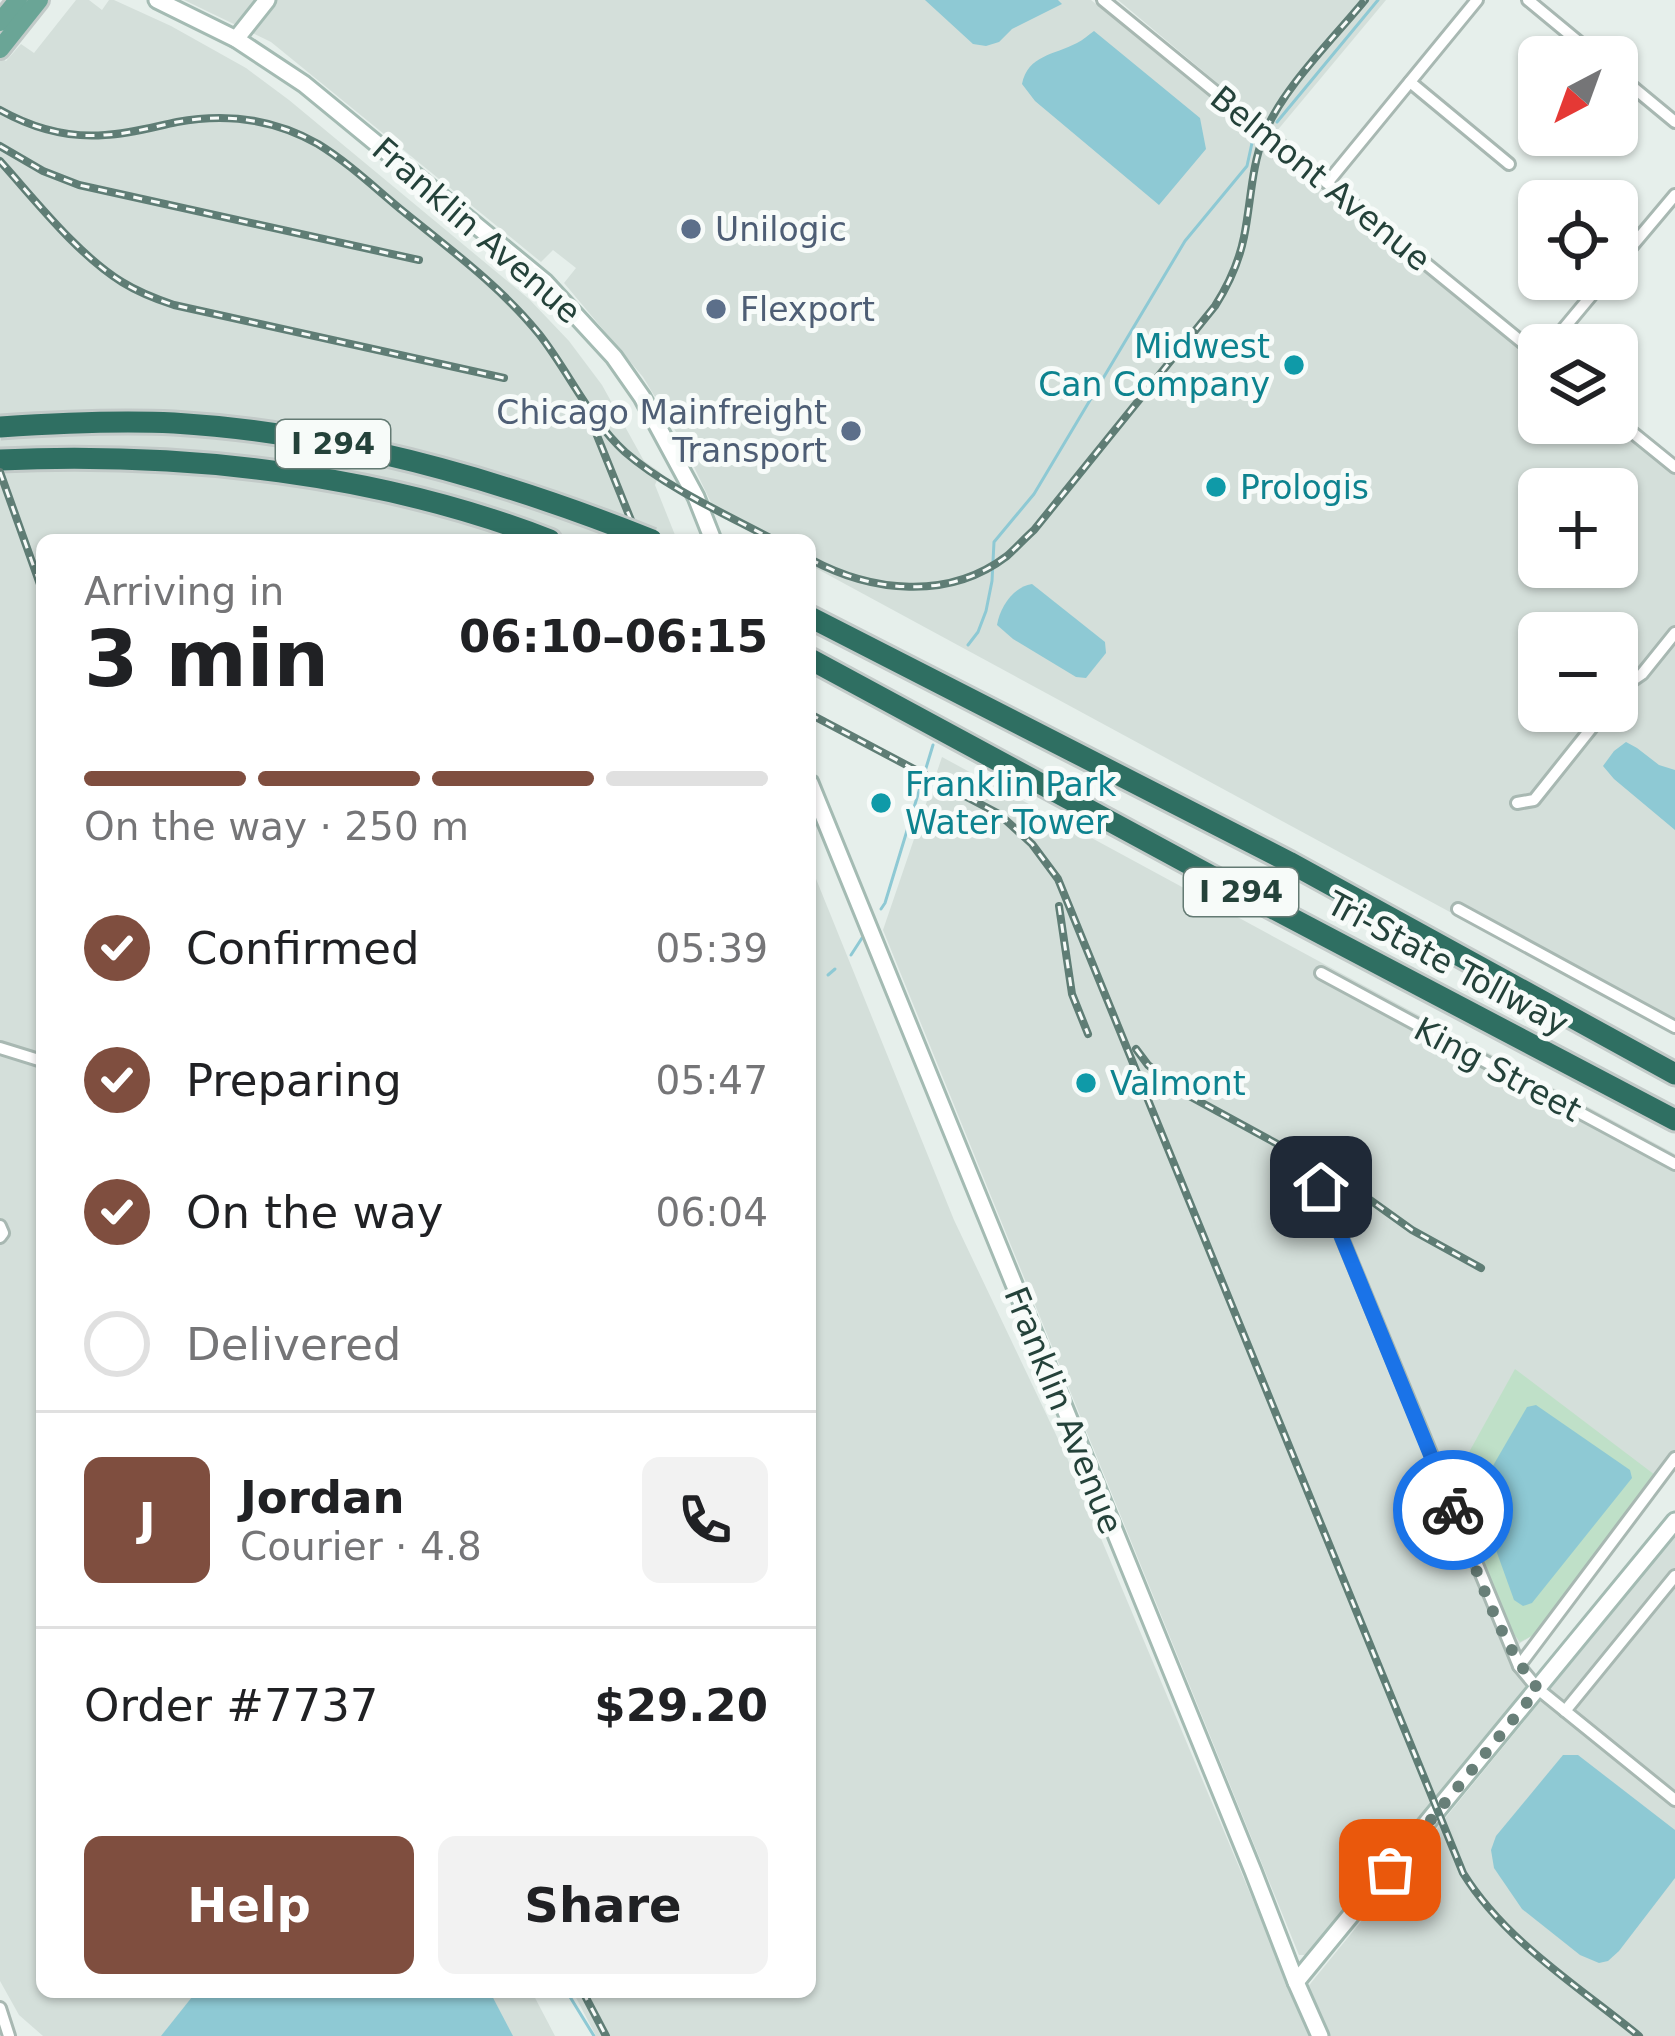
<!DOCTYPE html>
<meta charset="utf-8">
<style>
:root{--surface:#fff;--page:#f2f2f2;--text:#202124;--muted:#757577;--line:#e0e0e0;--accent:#7f4e3f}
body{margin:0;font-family:"DejaVu Sans",sans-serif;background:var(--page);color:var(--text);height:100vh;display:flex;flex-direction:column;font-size:45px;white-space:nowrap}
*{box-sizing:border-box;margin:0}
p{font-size:39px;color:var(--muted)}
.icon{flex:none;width:66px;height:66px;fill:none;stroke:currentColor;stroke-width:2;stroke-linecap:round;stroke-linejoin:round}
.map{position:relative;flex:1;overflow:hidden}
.details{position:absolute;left:36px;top:534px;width:780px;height:1464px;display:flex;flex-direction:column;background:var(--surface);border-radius:18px;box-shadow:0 3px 9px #0004}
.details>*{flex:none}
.needle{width:78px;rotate:221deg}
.buttons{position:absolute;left:1518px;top:36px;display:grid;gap:24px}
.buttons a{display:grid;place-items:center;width:120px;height:120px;border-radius:18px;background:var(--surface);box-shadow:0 3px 9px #0004;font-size:60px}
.pin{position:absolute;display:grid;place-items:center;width:102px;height:102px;color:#fff;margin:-51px;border-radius:24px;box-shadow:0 6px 18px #0006}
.courier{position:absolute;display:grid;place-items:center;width:120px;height:120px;margin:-60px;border:9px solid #1a73e8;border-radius:50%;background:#fff;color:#222;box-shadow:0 3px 15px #0007}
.overview em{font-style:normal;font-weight:700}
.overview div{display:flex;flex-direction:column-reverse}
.overview{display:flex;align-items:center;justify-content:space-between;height:204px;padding:0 48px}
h1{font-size:78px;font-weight:700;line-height:90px}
.bar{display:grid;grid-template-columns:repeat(4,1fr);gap:18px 12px;align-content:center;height:144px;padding:0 48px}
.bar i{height:15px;border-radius:9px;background:var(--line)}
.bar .active{background:var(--accent)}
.bar p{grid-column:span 4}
.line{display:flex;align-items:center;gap:30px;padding:0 48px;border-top:3px solid var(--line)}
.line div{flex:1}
.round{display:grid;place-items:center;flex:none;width:126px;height:126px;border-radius:18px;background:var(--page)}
ol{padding:0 48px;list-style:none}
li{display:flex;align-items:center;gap:36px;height:132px}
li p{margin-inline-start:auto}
li .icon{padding:12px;border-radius:50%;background:var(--accent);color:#fff;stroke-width:4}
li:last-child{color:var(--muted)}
li i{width:66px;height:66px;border:6px solid var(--line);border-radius:50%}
.action{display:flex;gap:24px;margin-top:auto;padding:24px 48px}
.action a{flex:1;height:138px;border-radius:18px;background:var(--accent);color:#fff;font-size:48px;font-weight:700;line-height:138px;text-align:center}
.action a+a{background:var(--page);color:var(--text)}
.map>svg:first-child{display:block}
.built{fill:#d4dfda;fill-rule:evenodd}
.green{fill:#bfe0c8}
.water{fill:#8ec9d4}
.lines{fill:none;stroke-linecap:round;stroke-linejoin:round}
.stream{stroke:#8ec9d4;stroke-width:3}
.street-casing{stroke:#a8b8b2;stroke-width:16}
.secondary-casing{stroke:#a4bbb3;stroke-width:21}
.primary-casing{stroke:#c2cac8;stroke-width:24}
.highway-casing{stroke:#c2cac8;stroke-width:27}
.street{stroke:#fff;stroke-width:10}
.secondary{stroke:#fff;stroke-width:15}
.primary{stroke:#6aa596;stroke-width:18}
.highway{stroke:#2f6f62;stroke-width:21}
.rail-casing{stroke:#5f7d75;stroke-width:8}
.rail{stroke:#f7fbf9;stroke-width:3;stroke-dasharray:9;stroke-linecap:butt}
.highway-bridge-casing{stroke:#c2cac8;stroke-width:27;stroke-linecap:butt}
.highway-bridge{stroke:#2f6f62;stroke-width:21}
.done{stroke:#687f78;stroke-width:12;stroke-dasharray:0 21.6}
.route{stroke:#1a73e8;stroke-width:15}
.service-dot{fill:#5c6f8a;stroke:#f7fbf9;stroke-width:4.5}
.culture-dot{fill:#0f9aa8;stroke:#f7fbf9;stroke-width:4.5}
.labels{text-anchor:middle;stroke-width:10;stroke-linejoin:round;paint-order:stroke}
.shield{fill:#f7fbf9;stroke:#637a73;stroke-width:3}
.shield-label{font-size:30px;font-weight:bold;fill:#24423a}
.street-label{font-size:33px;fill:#24423a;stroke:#f7fbf9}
.service-label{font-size:33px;fill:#4e5e75;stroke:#f7fbf9;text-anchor:start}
.culture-label{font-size:33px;fill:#0d838f;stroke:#f7fbf9;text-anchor:start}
</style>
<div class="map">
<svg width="1675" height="2036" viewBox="0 0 1675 2036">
<rect width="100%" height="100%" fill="#e6efeb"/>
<g class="built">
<polygon points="76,0 89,0 102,10 109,0 114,0 171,26 246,68 289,100 529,299 569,341 602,385 644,461 660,472 655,485 677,540 42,540 42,1992 532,1992 555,2036 43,2036 19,2015 0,1981 0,57 6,61 21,44 34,53"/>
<path d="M184,0H1091L1539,363V423H1612L1675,474V1034L810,565V540H765L716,513L682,442L643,377L564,283L576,268L553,250L541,262L271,42ZM1539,489H1617V567H1539ZM1539,633H1617V711H1539Z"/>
<polygon points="1118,0 1386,0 1276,132"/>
<polygon points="942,757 1675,1154 1675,1450 1537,1633 1520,1643 1510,1660 1532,1689 1309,1955 1299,1955 883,930"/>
<polygon points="810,864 954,1220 1068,1460 1310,2036 596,2036 573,1992 810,1992"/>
<polygon points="1675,1536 1675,2036 1328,2036 1306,1989"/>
</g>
<polygon class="green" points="1515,1369 1655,1475 1537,1633 1520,1642 1510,1629 1452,1483"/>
<g class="water">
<polygon points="925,0 1058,0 1062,4 1012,29 999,42 986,46 973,44"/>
<path d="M1094,31L1200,118L1206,149L1159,205L1035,101L1022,84C1028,55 1054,55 1077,43C1083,40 1088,35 1094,31Z"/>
<path d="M1032,584L1105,642L1106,653L1086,678L1076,677L1013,639L997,625C1000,607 1013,587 1032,584Z"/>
<polygon points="1626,742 1637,748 1659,765 1675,770 1675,830 1614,779 1603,766 1614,751"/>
<polygon points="1536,1405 1630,1470 1632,1478 1532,1603 1523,1606 1514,1600 1478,1500 1483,1483 1527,1407"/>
<polygon points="1563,1755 1578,1755 1675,1830 1675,1878 1619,1951 1608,1961 1599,1963 1580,1955 1522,1909 1494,1868 1491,1850 1496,1836"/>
<polygon points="196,1992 490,1992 513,2036 161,2036"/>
</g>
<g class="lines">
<g class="stream">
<polyline points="1277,122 1378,0"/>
<polyline points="968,645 978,632 986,611 992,581 994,542 1034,494 1185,241 1247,166 1252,143"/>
<polyline points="881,909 885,903 933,745"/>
<polyline points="851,955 862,938"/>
<polyline points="828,975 835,969"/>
<polyline points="567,1992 594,2036"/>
</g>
<defs>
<g id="street">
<polyline points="1103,0 1539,356"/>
<polyline points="1528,0 1597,57"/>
<polyline points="1617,74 1675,122"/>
<polyline points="1410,82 1509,164"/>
<polyline points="1327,183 1477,0"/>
<polyline points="1617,264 1675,195"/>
<polyline points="1550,345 1605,279"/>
<polyline points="1617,420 1675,467"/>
<polyline points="1617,696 1626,685 1642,674 1675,633"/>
<polyline points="1517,803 1534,800 1605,711"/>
<polyline points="1458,909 1675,1027"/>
<polyline points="1321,973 1675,1164"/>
<polyline points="0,1048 42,1061"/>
<polyline points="1321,1187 1519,1666 1538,1689 1675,1800"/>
<polyline points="0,1226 3,1233 0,1237"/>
<polyline points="1519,1666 1675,1458"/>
<polyline points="1565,1711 1675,1576"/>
<polyline points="0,2008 9,2036"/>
</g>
<g id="secondary">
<polyline points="157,0 236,39 304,84 545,282 614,357 642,397 696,497 713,540"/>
<polyline points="236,39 267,0"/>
<polyline points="810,783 1253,1871 1296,1982 1320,2036"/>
<polyline points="1296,1982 1675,1521"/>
</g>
<g id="primary">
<polyline points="0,22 18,0"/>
<polyline points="0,49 39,0"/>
</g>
<g id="highway">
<path d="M0,460C184,452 378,473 550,540"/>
<polyline points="810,617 1289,862 1675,1074"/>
<polyline points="810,659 1213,877 1675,1120"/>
</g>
</defs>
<use href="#street" class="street-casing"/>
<use href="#secondary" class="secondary-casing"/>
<use href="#primary" class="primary-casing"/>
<use href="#highway" class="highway-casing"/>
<use href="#street" class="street"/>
<use href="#secondary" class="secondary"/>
<use href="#primary" class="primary"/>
<use href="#highway" class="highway"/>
<defs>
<g id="rail">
<path d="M0,110C32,128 68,138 105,135C129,134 153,127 177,122C225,113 274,119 318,144C349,163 376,189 404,212C451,250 501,287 539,334C569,372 589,419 625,452C665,487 727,515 774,540"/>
<polyline points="0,146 43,171 79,185 419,260"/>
<path d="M0,161C36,201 77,254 122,282C138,292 156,299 174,305L504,378"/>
<polyline points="594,428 639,540"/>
<polyline points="0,472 42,590"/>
<path d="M810,559C871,592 948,601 1007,556C1016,548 1025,538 1034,530L1215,306C1229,284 1239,262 1244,237C1251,203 1251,168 1264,135C1281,90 1334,38 1365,0"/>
<path d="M810,714L999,814L1032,844L1058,879L1463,1873C1505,1941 1578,1986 1639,2036"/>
<polyline points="1059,906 1072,994 1088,1034"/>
<polyline points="1136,1049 1148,1065 1182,1092 1338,1177 1412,1230 1481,1268"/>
<polyline points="583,1992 606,2036"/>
</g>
</defs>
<use href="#rail" class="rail-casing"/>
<use href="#rail" class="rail"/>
<defs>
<path id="highway-bridge" d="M0,427C58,423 116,420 174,423C339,433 500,479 652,540"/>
</defs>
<use href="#highway-bridge" class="highway-bridge-casing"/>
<use href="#highway-bridge" class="highway-bridge"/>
</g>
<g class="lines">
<path class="done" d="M1390,1870L1538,1689C1497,1639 1478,1570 1453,1510"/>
<polyline class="route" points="1321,1187 1453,1510"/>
</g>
<g class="service-dot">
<circle cx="691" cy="229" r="12"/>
<circle cx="716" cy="309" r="12"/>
<circle cx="851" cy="431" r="12"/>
</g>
<g class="culture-dot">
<circle cx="1294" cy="365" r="12"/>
<circle cx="1216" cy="487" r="12"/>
<circle cx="881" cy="803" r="12"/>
<circle cx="1086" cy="1083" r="12"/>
</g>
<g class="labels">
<g class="shield">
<rect x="276" y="420" width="114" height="48" rx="9"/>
<rect x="1184" y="868" width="114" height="48" rx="9"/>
</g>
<g class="shield-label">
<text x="333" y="454">I 294</text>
<text x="1241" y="902">I 294</text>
</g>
<g class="street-label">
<text transform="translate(1321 178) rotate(39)" y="12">Belmont Avenue</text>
<text transform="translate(477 230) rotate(41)" y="12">Franklin Avenue</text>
<text transform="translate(1448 963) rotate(28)" y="12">Tri-State Tollway</text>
<text transform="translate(1498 1069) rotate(28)" y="12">King Street</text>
<text transform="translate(1064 1410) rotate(68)" y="12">Franklin Avenue</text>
</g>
<g class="service-label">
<text x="715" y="241">Unilogic</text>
<text x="740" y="321">Flexport</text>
<text x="827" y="424" text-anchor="end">Chicago Mainfreight<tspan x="827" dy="38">Transport</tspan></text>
</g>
<g class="culture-label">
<text x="1270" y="358" text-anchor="end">Midwest<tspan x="1270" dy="38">Can Company</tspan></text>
<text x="1240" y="499">Prologis</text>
<text x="905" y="796">Franklin Park<tspan x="905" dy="38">Water Tower</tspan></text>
<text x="1110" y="1095">Valmont</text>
</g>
</g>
</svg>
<div class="buttons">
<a><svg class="needle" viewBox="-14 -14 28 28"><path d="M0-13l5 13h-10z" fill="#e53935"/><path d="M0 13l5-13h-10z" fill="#757577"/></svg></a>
<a><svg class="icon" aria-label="locate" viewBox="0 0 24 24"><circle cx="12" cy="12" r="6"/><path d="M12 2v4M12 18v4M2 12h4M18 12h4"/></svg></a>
<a><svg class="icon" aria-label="layers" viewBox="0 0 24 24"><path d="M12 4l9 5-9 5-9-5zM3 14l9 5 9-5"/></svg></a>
<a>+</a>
<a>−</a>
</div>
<div class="pin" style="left:1390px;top:1870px;background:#ea580c"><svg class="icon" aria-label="bag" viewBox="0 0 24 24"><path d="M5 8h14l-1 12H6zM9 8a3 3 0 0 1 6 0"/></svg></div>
<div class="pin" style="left:1321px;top:1187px;background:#1f2937"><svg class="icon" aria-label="home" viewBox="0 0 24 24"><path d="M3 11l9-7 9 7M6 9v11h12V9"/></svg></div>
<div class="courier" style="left:1453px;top:1510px"><svg class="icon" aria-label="bike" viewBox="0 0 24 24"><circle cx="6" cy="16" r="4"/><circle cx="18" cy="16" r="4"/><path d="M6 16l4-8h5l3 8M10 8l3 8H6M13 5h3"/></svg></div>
<section class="details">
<div class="overview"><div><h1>3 min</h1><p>Arriving in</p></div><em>06:10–06:15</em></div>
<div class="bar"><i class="active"></i><i class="active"></i><i class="active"></i><i></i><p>On the way · 250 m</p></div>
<ol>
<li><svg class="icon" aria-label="check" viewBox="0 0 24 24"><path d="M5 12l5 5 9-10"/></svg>Confirmed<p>05:39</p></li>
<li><svg class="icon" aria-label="check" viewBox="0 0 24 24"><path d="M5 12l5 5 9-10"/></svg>Preparing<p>05:47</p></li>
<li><svg class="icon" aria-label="check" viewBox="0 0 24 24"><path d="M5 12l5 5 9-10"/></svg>On the way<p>06:04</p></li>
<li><i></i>Delivered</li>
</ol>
<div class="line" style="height:216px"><b class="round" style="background:var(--accent);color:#fff">J</b><div><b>Jordan</b><p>Courier · 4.8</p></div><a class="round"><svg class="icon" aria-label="phone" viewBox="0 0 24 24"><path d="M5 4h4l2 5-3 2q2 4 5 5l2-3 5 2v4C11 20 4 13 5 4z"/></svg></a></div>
<div class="line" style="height:156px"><div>Order #7737</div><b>$29.20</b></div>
<div class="action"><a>Help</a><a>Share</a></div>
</section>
</div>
